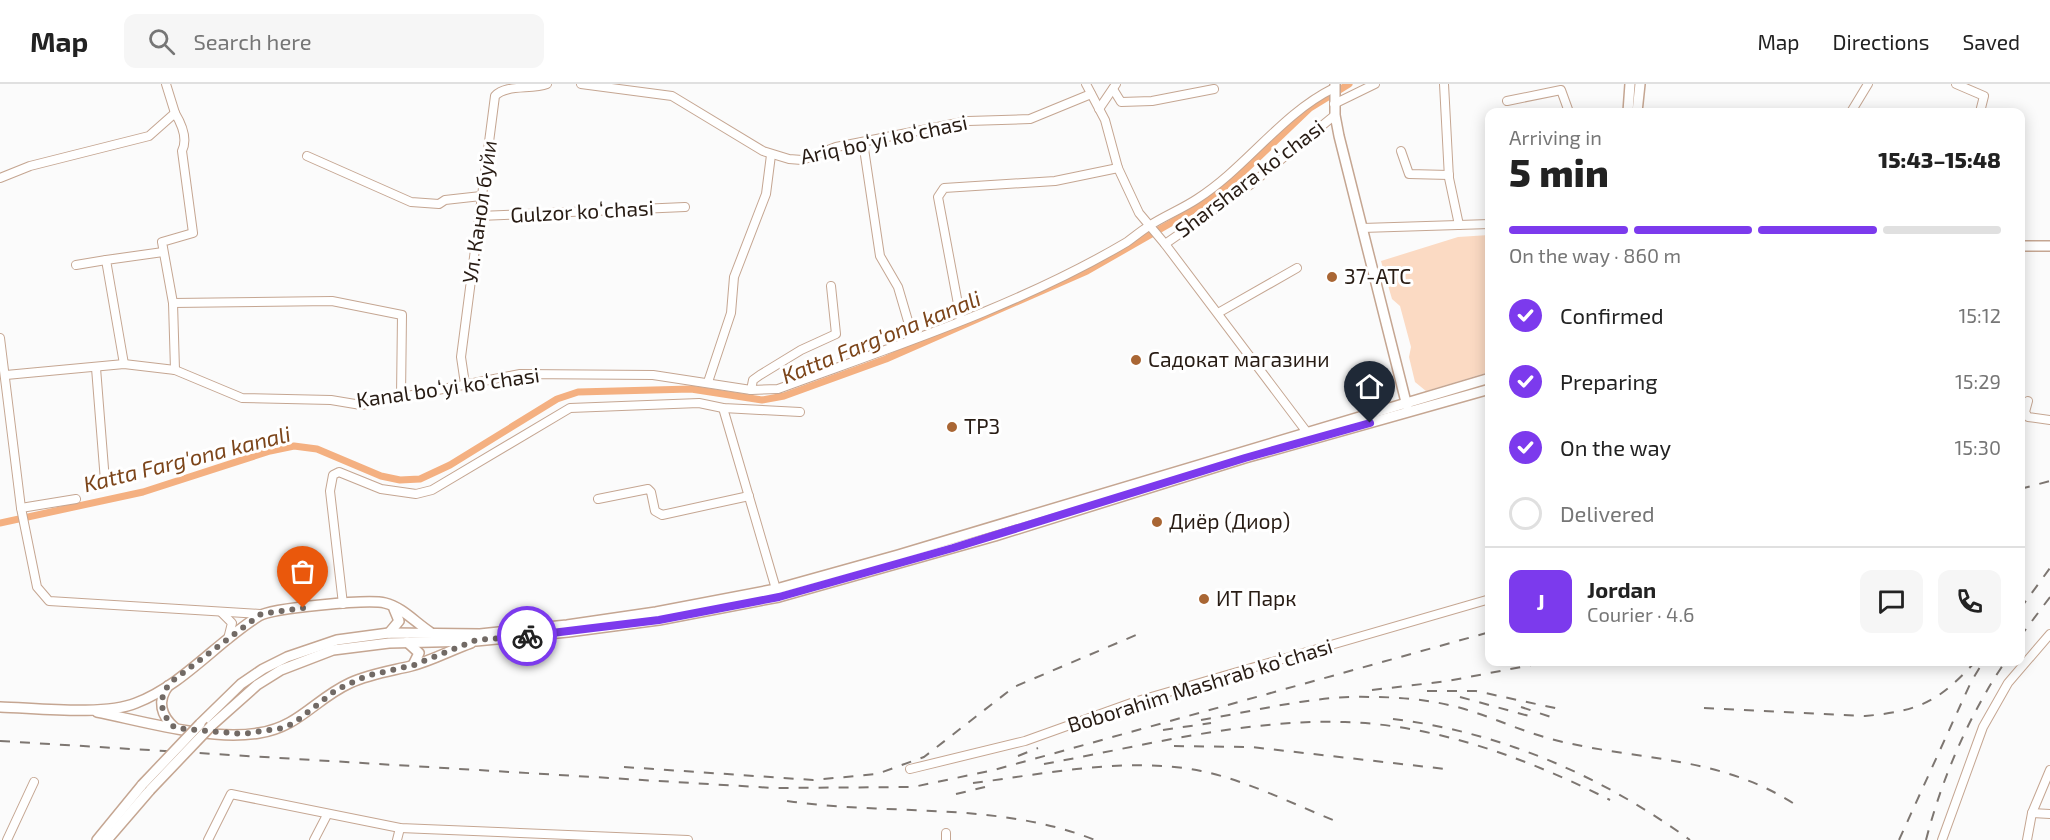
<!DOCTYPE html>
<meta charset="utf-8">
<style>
:root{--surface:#fff;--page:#f6f6f6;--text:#222;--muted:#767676;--line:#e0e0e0;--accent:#7c3aed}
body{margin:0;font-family:"Exo 2",sans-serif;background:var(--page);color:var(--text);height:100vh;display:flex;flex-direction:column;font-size:22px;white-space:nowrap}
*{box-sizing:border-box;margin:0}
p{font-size:20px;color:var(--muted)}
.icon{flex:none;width:33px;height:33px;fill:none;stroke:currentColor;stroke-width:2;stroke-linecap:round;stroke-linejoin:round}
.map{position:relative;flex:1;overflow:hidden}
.sheet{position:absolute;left:1485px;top:24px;width:540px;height:558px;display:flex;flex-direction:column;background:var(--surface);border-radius:12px;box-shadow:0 3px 15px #0003}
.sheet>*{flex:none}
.pin{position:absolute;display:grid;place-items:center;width:51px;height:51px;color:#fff;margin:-62px -26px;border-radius:50% 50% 50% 0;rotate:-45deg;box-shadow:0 0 6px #0007}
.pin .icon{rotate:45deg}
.courier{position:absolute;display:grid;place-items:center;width:60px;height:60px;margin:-30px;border:4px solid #7c3aed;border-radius:50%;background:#fff;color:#222;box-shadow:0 2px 8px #0007}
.overview em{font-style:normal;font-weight:800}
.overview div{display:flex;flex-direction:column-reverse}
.overview{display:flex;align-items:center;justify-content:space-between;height:102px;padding:0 24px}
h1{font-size:39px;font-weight:800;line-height:45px}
.bar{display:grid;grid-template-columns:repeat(4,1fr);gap:9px 6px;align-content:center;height:72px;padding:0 24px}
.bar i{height:8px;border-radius:4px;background:var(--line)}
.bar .active{background:var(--accent)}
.bar p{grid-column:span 4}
.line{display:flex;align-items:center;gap:15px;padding:0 24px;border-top:2px solid var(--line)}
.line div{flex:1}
.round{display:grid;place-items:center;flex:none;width:63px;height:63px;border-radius:12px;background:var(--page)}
ol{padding:0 24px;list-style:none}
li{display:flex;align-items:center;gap:18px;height:66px}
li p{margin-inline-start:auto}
li .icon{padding:6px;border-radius:50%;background:var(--accent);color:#fff;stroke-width:4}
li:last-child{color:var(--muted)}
li i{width:33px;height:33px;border:3px solid var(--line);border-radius:50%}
header{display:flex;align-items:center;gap:36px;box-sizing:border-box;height:84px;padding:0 30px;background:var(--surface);border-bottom:2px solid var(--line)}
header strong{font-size:28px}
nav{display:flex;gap:33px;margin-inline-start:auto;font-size:21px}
.search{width:420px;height:54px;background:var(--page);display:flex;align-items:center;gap:15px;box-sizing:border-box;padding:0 21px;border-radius:12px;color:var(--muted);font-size:22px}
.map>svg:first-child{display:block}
.green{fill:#fbdac3}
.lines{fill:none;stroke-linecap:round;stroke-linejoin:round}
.canal{stroke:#f4b081;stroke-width:7}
.minor-casing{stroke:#c5a692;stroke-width:10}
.major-casing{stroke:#c5a692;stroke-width:12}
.minor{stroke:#fff;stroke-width:8}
.major{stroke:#fff;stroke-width:9}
.rail{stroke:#7d7671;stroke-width:2;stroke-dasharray:10 10;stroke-linecap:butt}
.major-bridge-casing{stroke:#c5a692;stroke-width:12;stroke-linecap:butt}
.major-bridge{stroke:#fff;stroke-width:9}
.done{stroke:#726a65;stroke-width:6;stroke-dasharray:0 10.8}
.route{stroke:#7c3aed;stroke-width:8}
.poi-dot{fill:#a96634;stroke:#fff;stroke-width:2}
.labels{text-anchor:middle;stroke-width:6;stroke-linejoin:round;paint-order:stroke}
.street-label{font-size:21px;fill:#281c14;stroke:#fff}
.poi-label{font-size:21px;fill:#281c14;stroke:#fff;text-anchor:start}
.water-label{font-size:22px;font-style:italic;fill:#7c451a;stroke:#fff}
</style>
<header>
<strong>Map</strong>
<div class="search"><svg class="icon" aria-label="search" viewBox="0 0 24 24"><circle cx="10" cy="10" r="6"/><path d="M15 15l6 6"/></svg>Search here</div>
<nav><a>Map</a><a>Directions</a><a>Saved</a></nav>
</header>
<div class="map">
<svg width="2050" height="756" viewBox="0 0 2050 756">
<rect width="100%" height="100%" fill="#fbfbfb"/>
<polygon class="green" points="1489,151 1489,288 1426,307 1415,298 1409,273 1411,263 1400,222 1392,215 1381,177 1458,153"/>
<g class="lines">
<polyline class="canal" points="0,439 143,408 270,367 294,362 317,365 381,392 400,396 420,395 450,381 557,315 578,308 691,305 762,316 784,312 886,275 1087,187 1204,120 1243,88 1310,24 1349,0"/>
<defs>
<g id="minor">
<polyline points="166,0 175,29"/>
<polyline points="581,0 672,12 763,67 789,75 802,76 836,63 968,37 1030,35 1091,10"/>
<polyline points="1086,0 1105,36 1118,84 1139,129 1165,160 1306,347"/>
<polyline points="1444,0 1449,94 1459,141"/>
<polyline points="1956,0 1984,12 1980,28"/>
<polyline points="1113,5 1121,18 1152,17 1214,5"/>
<polyline points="1507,17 1561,6 1569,28"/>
<polyline points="1334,20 1375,0"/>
<polyline points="1099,25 1116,0"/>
<polyline points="1851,28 1868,0"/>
<polyline points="863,58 880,172 898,203 913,254"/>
<polyline points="1401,67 1409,90 1449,91"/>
<polyline points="307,72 411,118 439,120 445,116 481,112"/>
<path d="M0,94L30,82L149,52L175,29C181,39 188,55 182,67L193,149L162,158L173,219L175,286"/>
<polyline points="479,132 685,123"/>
<polyline points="1362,144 1490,140"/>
<polyline points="1165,160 1250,101 1335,31"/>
<polyline points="76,181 106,176"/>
<polyline points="173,219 332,217 402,231 401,312"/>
<polyline points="1218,229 1297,184"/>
<polyline points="961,236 938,113 944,104 1055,97 1118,84"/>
<polyline points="0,254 21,424 37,503 49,517 260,530"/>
<polyline points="124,280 106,176 163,168"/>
<polyline points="96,284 105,397"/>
<path d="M6,291L124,280L175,286L242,314L331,316L361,321L520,290L653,291L751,306L778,305C895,262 1019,222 1127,158C1134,153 1141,147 1149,142C1164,132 1182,125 1197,115C1247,83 1281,30 1334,4"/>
<polyline points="708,298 731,229 734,193 766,110 771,71"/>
<path d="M465,300L461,273L495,12C506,0 531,6 547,0"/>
<polyline points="751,306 753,296 760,291 801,266 836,250 831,202"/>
<polyline points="2028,317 2025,328 2028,333 2050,336"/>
<polyline points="723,324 776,505"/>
<polyline points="598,415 648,405 651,408 655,427 662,431 749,412"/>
<polyline points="21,424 76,415"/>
<polyline points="343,520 330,407 333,391 339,388 381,405 416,410 432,406 570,324 699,319 723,324 800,328"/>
<polyline points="222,529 232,539 228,555"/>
<polyline points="910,685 1025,657 1134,618 1490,515"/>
<polyline points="2032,729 2050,730"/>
<polyline points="946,749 946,756"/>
<polyline points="7,756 34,698"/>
<polyline points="208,756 231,710 400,744 688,756"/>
<polyline points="314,756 327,731"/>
<polyline points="397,756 400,744"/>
<polyline points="1942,756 1983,643 2008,599 2050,550"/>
<polyline points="2027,756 2032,729 2050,686"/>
</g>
<g id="major">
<polyline points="1335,0 1335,31 1339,52 1407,322"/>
<polyline points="1628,28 1630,0"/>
<polyline points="1637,28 1640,0"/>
<polyline points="2020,162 2050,162"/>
<polyline points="389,549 399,537 394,525"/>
<polyline points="407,558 419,569 413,581"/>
<path d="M168,602C157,617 161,632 175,644"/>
<path d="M0,623C36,624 104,632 136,619C183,601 217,558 259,532C272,524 368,515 385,519C402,523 416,539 430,548"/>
<path d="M97,628C146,638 210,657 259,649C299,643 315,615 350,599C369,590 390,587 411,582C431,577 451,566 471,559"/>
<polyline points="200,640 241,600 263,585 287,573 337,556 389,549 480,550 567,541 656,528 776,505 898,471 1490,294"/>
<polyline points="211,642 257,601 281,586 333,566 389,559 476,557 568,548 659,536 779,513 995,452 1245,374 1490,305"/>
<polyline points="97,756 142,701"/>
<polyline points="107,756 150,706"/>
</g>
</defs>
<use href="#minor" class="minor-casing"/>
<use href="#major" class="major-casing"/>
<use href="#minor" class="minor"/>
<use href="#major" class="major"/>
<g class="rail">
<polyline points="2020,405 2050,397"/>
<polyline points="2020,525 2050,484"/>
<polyline points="2020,553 2050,513"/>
<polyline points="1372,606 1448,597 1547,578"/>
<polyline points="1427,607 1476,607 1564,626"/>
<polyline points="1460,613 1529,632"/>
<polyline points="1521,623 1554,634"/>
<path d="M1704,624L1865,632C1920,627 1938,618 1975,578"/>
<path d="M1393,635C1501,648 1602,692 1690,756"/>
<path d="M1201,636C1257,627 1313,611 1371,613C1401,613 1432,616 1461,624C1492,633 1521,647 1551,655C1639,678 1720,670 1799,723"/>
<polyline points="1163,646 1211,639"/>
<polyline points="0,657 774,704 913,703 994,686 1490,548"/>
<polyline points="1174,662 1251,663 1446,685"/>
<polyline points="1018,672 1038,664"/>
<path d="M1044,680C1143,662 1244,635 1345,638C1437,641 1529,675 1610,716"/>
<polyline points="624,683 813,696 877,690 924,673 1014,603 1136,551"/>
<path d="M973,699C1045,690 1129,672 1201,687C1246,696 1295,721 1338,738"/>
<polyline points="956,710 985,703"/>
<path d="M787,717C890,732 997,717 1095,756"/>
<polyline points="1899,756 1971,598 1983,578"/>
<path d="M1926,756C1942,694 1969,631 2005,578"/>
</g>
<defs>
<g id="major-bridge">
<polyline points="142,701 200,640"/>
<polyline points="150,706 211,642"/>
</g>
</defs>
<use href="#major-bridge" class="major-bridge-casing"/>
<use href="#major-bridge" class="major-bridge"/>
</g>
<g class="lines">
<path class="done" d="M303,524L261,530L171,598C157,614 160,630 175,644L242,650L283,644L294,639L336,606L366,592L414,581L476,556L527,552"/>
<polyline class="route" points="527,552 659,536 779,513 953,464 1245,374 1370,339"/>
</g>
<g class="poi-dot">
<circle cx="1332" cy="193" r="6"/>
<circle cx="1136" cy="276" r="6"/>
<circle cx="952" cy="343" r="6"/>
<circle cx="1157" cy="438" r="6"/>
<circle cx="1204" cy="515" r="6"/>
</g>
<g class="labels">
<g class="street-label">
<text transform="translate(884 56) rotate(-12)" y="7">Ariq boʻyi koʻchasi</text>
<text transform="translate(1250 95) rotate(-37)" y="7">Sharshara koʻchasi</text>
<text transform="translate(480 128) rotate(-82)" y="7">Ул. Канол буйи</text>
<text transform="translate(582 128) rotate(-3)" y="7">Gulzor koʻchasi</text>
<text transform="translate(448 304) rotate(-8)" y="7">Kanal boʻyi koʻchasi</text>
<text transform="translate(1200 602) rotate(-17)" y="7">Boborahim Mashrab koʻchasi</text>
</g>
<g class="poi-label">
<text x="1344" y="200">37-АТС</text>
<text x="1148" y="283">Садокат магазини</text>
<text x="964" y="350">ТРЗ</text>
<text x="1169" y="445">Диёр (Диор)</text>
<text x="1216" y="522">ИТ Парк</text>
</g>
<g class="water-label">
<text transform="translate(881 253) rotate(-22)" y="8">Katta Farg'ona kanali</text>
<text transform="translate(187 375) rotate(-14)" y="8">Katta Farg'ona kanali</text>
</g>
</g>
</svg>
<div class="pin" style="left:303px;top:524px;background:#ea580c"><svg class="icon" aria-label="bag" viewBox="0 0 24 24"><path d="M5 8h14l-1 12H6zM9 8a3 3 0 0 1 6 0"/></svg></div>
<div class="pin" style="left:1370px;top:339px;background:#1f2937"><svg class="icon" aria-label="home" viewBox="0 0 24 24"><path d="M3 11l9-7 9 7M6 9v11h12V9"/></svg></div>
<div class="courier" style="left:527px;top:552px"><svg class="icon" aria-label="bike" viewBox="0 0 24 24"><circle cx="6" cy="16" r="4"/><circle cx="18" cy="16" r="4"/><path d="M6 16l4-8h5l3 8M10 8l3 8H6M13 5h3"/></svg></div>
<section class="sheet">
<div class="overview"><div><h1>5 min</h1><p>Arriving in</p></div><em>15:43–15:48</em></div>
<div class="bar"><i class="active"></i><i class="active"></i><i class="active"></i><i></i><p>On the way · 860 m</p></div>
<ol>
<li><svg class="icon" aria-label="check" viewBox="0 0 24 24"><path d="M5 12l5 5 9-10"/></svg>Confirmed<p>15:12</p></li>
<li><svg class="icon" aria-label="check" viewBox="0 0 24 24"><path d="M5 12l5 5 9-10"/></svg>Preparing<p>15:29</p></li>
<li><svg class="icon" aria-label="check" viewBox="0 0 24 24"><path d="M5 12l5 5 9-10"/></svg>On the way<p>15:30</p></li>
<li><i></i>Delivered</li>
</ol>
<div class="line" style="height:108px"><b class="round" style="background:var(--accent);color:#fff">J</b><div><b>Jordan</b><p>Courier · 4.6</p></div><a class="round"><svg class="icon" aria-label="chat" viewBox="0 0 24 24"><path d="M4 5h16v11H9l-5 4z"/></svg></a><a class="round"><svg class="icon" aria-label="phone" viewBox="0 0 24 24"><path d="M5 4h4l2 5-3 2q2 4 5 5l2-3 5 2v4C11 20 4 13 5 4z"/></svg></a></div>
</section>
</div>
